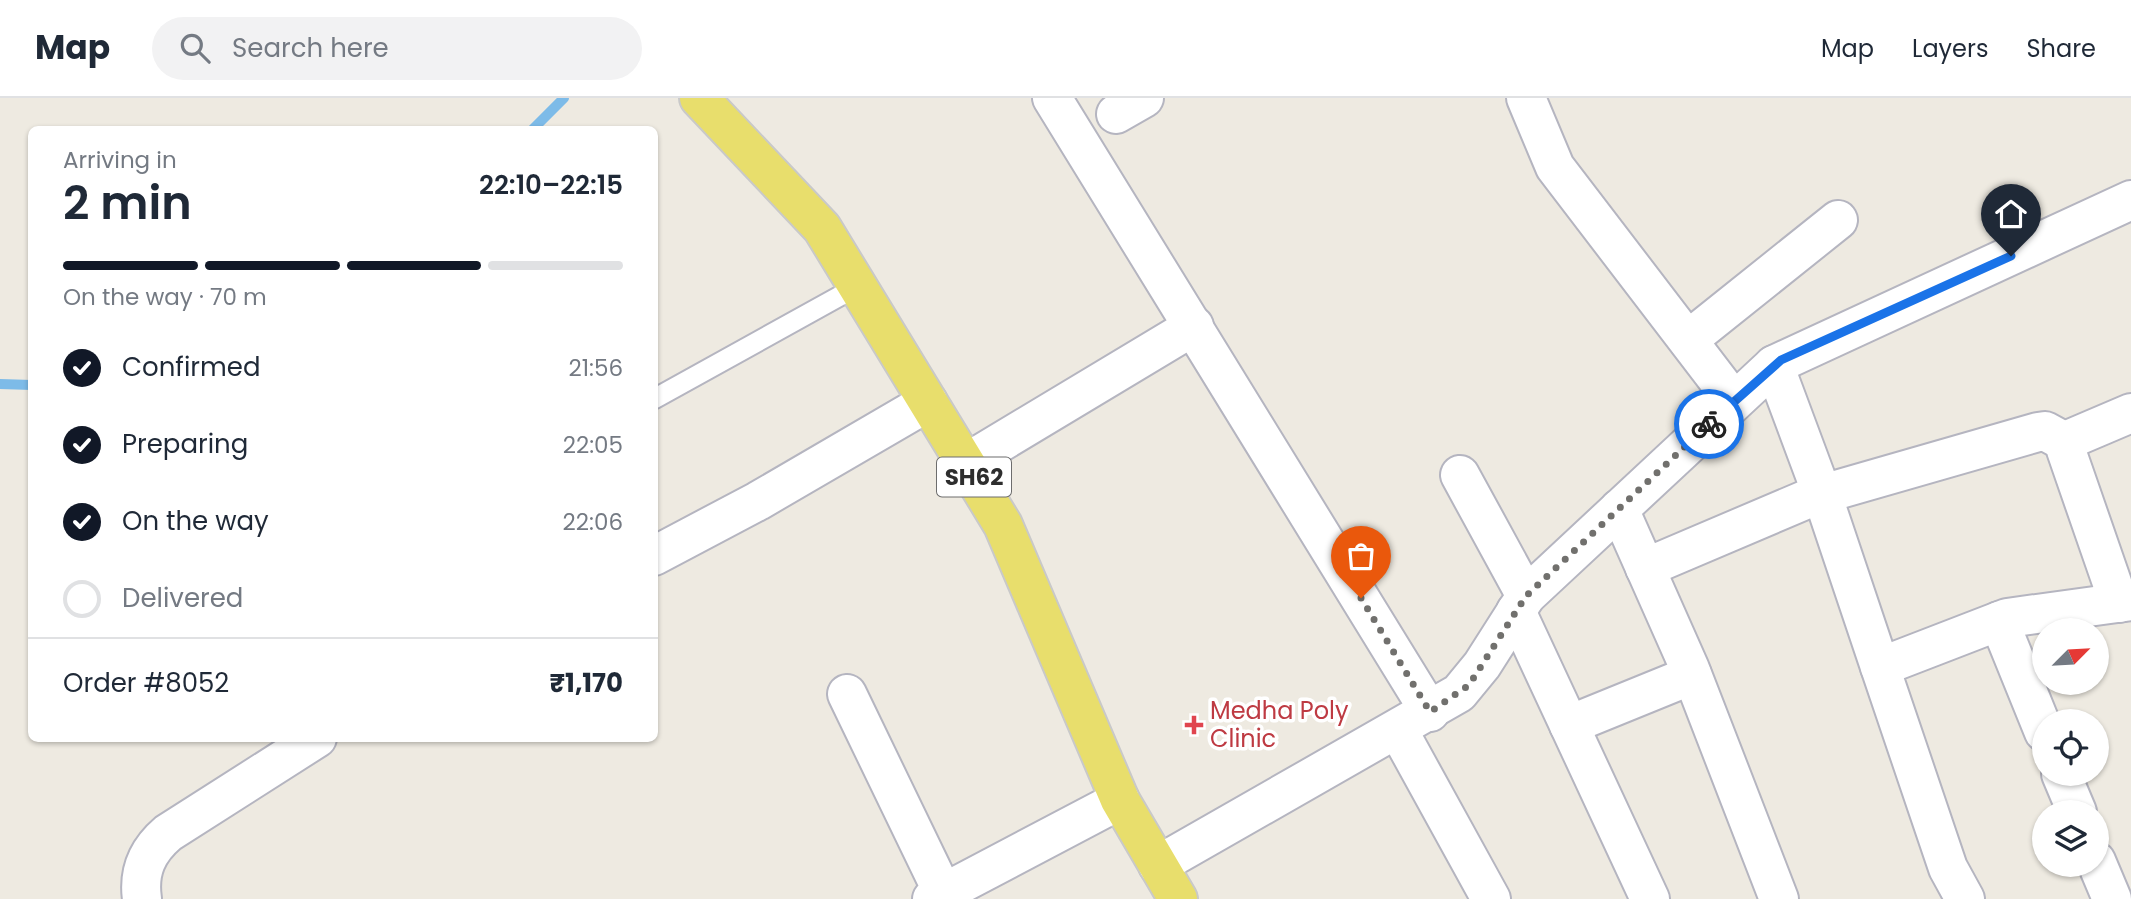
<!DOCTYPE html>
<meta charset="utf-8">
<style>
:root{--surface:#fff;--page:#f2f2f3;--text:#1f2937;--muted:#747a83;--line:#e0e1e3;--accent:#111827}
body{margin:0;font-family:Poppins,sans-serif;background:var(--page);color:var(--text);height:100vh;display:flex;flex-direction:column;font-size:26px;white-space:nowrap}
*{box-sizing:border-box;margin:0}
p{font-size:23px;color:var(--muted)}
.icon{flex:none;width:38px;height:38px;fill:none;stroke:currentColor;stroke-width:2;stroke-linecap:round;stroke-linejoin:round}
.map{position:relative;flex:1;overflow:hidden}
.details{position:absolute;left:28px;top:28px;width:630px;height:616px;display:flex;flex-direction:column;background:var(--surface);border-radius:10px;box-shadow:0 2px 5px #0004}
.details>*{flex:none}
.needle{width:46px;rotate:66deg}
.tools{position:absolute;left:2032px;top:520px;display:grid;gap:14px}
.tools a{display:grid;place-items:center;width:77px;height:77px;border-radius:50%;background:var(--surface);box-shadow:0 2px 5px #0004;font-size:35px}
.pin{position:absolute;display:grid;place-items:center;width:60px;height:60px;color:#fff;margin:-72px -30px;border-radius:50% 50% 50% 0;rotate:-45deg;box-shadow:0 0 7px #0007}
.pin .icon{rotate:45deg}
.courier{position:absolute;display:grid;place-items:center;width:70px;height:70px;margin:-35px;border:5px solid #1a73e8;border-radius:50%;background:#fff;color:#222;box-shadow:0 2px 9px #0007}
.summary em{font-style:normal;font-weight:600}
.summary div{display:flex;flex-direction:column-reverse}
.summary{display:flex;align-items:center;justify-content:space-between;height:119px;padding:0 35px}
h1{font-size:46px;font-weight:600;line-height:52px}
.bar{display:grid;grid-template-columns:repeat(4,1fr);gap:10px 7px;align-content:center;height:84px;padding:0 35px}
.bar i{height:9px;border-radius:5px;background:var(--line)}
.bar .selected{background:var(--accent)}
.bar p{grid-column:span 4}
.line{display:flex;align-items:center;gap:18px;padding:0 35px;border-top:2px solid var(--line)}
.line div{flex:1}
ol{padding:0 35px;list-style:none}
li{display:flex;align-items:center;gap:21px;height:77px}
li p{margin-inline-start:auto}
li .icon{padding:7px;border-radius:50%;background:var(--accent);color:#fff;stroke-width:4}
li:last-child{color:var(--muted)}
li i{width:38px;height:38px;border:4px solid var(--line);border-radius:50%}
header{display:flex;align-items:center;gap:42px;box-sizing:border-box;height:98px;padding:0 35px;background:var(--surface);border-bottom:2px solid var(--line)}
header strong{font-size:33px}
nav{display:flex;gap:38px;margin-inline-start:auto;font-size:24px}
.search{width:490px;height:63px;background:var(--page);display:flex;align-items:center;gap:18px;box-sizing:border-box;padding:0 24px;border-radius:38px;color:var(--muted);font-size:26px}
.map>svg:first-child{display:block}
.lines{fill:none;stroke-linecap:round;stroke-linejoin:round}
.stream{stroke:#7dbbe8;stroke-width:10}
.service-casing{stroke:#b5b5c0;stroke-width:23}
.minor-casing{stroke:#b5b5c0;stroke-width:42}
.primary-casing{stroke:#c9c9c9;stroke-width:42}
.service{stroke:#fff;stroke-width:19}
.minor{stroke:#fff;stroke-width:38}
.primary{stroke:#e8de6c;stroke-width:38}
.done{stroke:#71706d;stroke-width:7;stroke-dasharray:0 12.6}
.route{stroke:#1a73e8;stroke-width:9}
.health-dot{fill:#e0444e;stroke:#fff;stroke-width:2.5}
.labels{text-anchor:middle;stroke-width:7;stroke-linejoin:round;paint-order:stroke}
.shield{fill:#fff;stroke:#6d6d6d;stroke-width:2}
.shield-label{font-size:23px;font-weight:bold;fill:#2e2e2e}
.health-label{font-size:24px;fill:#be3a42;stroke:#fff;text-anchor:start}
</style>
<header>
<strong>Map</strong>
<div class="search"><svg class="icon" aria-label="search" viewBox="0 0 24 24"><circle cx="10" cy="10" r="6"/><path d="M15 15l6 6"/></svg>Search here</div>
<nav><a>Map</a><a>Layers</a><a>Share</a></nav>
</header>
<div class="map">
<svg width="2131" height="801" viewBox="0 0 2131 801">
<rect width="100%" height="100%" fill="#eeeae1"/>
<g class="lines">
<g class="stream">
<polyline points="532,32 564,0"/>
<polyline points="0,286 32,287"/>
</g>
<defs>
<polyline id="service" points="654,301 858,188"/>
<g id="minor">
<polyline points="1052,0 1430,614"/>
<polyline points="1526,0 1555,69 1734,303"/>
<polyline points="1116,16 1144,0"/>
<polyline points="1688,242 1838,122"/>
<polyline points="1774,267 1822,396 1880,569"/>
<polyline points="966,365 1194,228"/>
<polyline points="1460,377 1526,498"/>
<polyline points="1619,411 1690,571 1779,801"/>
<polyline points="654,458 758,403 928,304"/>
<polyline points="1645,470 1812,399 2038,334 2045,333 2067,345"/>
<polyline points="2119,505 2066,352 2070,341 2131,315"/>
<polyline points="1516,513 1650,801"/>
<polyline points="1999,523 2044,634"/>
<polyline points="847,596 946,801"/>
<polyline points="1569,627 1692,577"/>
<polyline points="1398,632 1491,801"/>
<polyline points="2061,676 2077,714"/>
<polyline points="2096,763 2112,801"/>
<polyline points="1158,767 1459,595 1482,567 1526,498 1774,267 2131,102"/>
<path d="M142,801C138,773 147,753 168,735L317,640"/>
<polyline points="932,801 1120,702"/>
<polyline points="1965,801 1948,770 1880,569 2007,520 2131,503"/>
</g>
<polyline id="primary" points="699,0 822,130 1003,427 1120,702 1178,801"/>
</defs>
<use href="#service" class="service-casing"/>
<use href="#minor" class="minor-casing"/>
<use href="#primary" class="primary-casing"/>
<use href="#service" class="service"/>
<use href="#minor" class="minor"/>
<use href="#primary" class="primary"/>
</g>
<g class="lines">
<polyline class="done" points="1361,500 1430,614 1469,587 1526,498 1709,326"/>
<polyline class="route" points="1709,326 1781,262 2011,158"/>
</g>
<path class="health-dot" d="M1190.5 616.5h7v7h7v7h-7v7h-7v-7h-7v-7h7z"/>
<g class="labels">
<rect class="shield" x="937" y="359.5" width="74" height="39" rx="5"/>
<g class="shield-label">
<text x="974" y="387">SH62</text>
</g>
<g class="health-label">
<text x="1210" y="621">Medha Poly<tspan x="1210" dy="28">Clinic</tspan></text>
</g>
</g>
</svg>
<div class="tools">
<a><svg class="needle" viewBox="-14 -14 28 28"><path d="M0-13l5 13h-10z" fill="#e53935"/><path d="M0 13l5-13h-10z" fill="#747a83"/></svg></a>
<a><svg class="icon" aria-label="locate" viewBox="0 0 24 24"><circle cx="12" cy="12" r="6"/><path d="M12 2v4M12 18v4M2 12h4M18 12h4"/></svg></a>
<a><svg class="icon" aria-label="layers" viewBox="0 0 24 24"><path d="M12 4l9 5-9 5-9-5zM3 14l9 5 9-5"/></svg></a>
</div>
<div class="pin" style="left:1361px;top:500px;background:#ea580c"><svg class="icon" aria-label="bag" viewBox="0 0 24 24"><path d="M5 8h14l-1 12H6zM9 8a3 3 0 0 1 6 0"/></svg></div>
<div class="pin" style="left:2011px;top:158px;background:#1f2937"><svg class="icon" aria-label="home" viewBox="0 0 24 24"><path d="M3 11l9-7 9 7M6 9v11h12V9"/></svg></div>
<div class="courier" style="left:1709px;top:326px"><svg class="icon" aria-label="bike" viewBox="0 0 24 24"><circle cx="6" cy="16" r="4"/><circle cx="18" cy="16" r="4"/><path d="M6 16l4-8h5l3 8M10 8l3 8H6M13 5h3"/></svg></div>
<section class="details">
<div class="summary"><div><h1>2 min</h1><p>Arriving in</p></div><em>22:10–22:15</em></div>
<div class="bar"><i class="selected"></i><i class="selected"></i><i class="selected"></i><i></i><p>On the way · 70 m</p></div>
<ol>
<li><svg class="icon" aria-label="check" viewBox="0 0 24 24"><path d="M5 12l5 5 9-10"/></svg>Confirmed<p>21:56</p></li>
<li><svg class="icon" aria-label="check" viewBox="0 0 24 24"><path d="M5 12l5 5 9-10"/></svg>Preparing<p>22:05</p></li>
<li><svg class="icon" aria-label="check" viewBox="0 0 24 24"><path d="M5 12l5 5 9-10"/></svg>On the way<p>22:06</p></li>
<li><i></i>Delivered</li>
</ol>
<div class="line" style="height:91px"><div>Order #8052</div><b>₹1,170</b></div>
</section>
</div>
